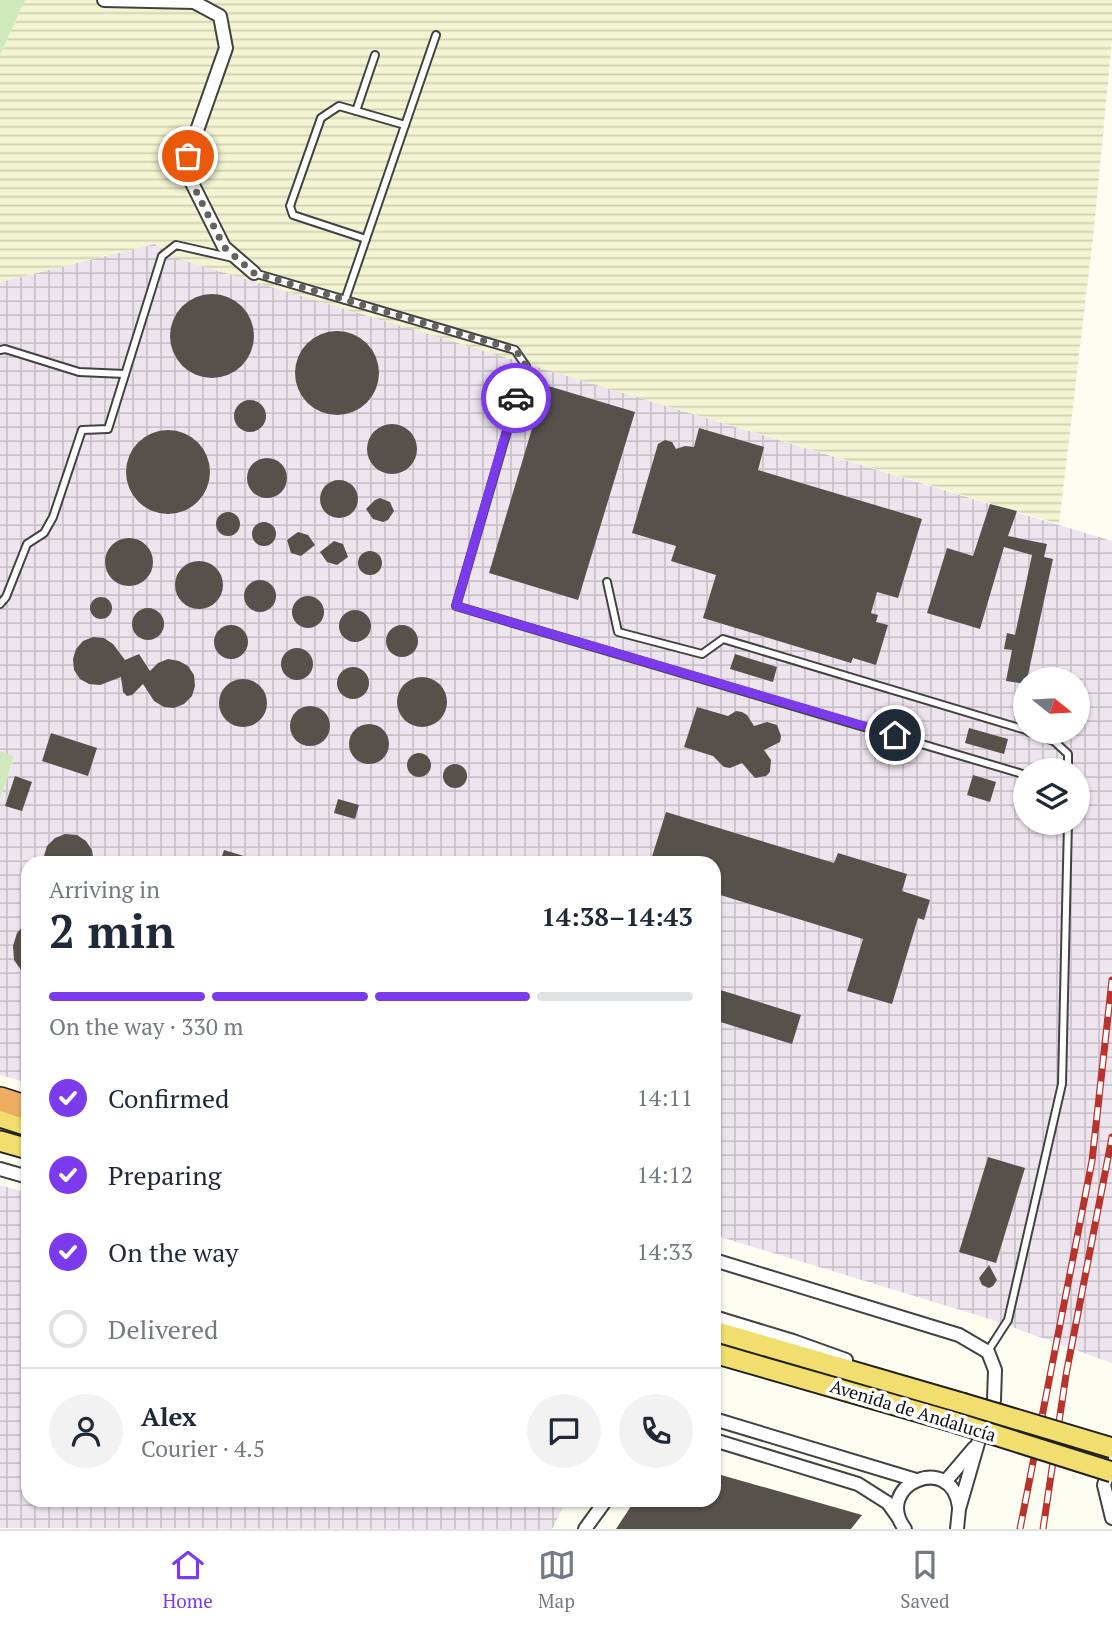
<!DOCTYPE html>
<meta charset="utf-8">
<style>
:root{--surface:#fff;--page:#f2f2f3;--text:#1f2937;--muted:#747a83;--line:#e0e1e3;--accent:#7c3aed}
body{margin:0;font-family:"PT Serif",serif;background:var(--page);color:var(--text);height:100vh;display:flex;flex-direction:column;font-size:26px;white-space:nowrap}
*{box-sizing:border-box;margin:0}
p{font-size:23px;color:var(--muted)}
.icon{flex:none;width:38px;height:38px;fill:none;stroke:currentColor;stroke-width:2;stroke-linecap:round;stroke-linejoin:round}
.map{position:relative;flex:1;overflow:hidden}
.sheet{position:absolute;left:21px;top:856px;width:700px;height:651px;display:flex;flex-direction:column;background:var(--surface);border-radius:21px;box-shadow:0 2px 5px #0004}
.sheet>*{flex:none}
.needle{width:46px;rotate:108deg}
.fabs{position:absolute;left:1013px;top:667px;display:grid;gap:14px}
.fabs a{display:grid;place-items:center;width:77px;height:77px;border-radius:50%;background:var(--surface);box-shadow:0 2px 5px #0004;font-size:35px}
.pin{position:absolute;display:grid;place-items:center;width:60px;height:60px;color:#fff;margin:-30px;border:4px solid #fff;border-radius:50%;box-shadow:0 2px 7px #0007}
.courier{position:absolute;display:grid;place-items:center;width:70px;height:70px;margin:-35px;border:5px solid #7c3aed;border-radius:50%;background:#fff;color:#222;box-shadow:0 2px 9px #0007}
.headline em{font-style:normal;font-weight:700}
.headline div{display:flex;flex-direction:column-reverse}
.headline{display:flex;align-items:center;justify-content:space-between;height:119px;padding:0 28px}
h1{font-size:46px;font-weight:700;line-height:52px}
.bar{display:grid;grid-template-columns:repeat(4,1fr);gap:10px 7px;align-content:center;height:84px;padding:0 28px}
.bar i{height:9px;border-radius:5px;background:var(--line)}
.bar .current{background:var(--accent)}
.bar p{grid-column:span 4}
.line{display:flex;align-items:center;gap:18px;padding:0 28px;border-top:2px solid var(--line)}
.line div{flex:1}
.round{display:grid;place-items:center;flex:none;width:74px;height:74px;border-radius:37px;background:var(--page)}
ol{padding:0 28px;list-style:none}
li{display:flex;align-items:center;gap:21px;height:77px}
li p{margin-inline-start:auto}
li .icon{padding:7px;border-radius:50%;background:var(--accent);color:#fff;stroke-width:4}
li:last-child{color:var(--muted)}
li i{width:38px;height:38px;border:4px solid var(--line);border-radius:50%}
.tab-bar{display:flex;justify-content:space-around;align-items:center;height:98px;border-top:2px solid var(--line);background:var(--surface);font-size:19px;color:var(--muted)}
.tab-bar a{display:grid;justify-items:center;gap:4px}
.tab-bar .current{color:var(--accent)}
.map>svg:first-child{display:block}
.industrial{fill:url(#industrial-grid);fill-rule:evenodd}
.farmland{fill:url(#farmland-rules)}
.grass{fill:#cfe8bc}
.building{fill:#57514c}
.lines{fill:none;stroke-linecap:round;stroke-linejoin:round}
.service-casing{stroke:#424242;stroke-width:10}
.minor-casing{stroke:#424242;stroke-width:16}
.primary-casing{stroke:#202020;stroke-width:23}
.motorway-casing{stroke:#202020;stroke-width:26}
.service{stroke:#fff;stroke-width:6}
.minor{stroke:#fff;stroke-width:12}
.primary{stroke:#f2de6e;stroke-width:19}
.motorway{stroke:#edae60;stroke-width:23}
.rail-casing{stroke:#b9332d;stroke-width:7}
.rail{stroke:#fff;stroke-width:4.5;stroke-dasharray:13;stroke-linecap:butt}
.primary-bridge-casing{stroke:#202020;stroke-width:23;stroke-linecap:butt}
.primary-bridge{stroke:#f2de6e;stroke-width:19}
.done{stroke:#63625e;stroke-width:7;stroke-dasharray:0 12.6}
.route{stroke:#7c3aed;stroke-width:9}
.labels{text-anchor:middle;stroke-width:7;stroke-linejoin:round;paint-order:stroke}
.street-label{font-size:18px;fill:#0f0f0f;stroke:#fff}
</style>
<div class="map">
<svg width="1112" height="1529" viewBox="0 0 1112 1529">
<defs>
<pattern id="industrial-grid" width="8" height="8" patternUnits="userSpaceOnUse" patternTransform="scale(1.75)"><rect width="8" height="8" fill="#ede4ed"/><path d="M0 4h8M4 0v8" fill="none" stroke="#cac2ca"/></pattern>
<pattern id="farmland-rules" width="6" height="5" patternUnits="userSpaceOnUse" patternTransform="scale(1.75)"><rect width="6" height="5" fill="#f3f4d2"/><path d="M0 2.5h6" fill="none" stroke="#cfd0b3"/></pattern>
</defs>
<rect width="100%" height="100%" fill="#fefdf2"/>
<g class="industrial">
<path d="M154,244L518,361L1112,541V1363L990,1319L714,1235V863H28V1083L0,1075V799L14,758L0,751V282ZM1026,679H1078V732H1026ZM1026,770H1078V822H1026Z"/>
<polygon points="0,1185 28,1193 28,1500 567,1500 552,1529 0,1528"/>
</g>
<polygon class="farmland" points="25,0 1112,0 1112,41 1094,229 1059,524 175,258 154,244 0,282 0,55"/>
<g class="grass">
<polygon points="0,0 25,0 0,55"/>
<polygon points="0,751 14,757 0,799"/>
</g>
<g class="building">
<circle cx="212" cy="336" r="42"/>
<circle cx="337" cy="373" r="42"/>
<polygon points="545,385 635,412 578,600 489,573"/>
<circle cx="250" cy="416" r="16"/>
<circle cx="392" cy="449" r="25"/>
<polygon points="699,428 764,447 758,470 922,519 898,598 877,592 871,613 878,615 876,622 888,625 876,665 853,658 851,663 703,618 716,575 671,561 676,546 632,533 658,444 665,440 672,442 676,449 685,446 694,447"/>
<circle cx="168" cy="472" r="42"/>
<circle cx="267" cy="478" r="20"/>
<circle cx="339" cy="499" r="19"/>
<polygon points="380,498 390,502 394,511 388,520 383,522 373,519 366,509 375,500"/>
<polygon points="990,504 1017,511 1008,536 1047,544 1044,557 1053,559 1026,684 1006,681 1012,650 1004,649 1007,633 1015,635 1032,555 1004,547 980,629 927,613 947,548 973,556"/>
<circle cx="228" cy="524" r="12"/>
<circle cx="264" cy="534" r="12"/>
<polygon points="298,532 308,535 315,545 301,556 291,553 287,540"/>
<circle cx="129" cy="562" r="24"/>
<polygon points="334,541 343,544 348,557 337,565 327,562 320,552"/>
<circle cx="370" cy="563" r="12"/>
<circle cx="199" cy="585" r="24"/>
<circle cx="260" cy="596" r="16"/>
<circle cx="308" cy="612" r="16"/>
<circle cx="101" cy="608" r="11"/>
<circle cx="148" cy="624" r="16"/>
<circle cx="355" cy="626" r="16"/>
<circle cx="402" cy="641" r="16"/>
<circle cx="231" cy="642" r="17"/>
<polygon points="93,637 104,638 113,644 125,660 139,654 150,671 158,663 168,659 179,661 188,666 194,675 195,686 192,696 184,704 174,708 164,707 154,701 143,684 132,695 127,696 123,692 121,677 100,685 89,684 80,679 74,670 73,659 76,649 83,641"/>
<circle cx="297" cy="664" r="16"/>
<polygon points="735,654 777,667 773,682 730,669"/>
<circle cx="353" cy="683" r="16"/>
<circle cx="422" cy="702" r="25"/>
<circle cx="243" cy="703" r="24"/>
<circle cx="310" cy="726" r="20"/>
<polygon points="697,707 728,716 736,711 742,712 747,715 754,726 767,722 777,725 781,736 780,742 764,750 771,760 770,772 766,776 755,778 742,763 730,768 724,767 713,756 684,747"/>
<circle cx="369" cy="744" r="20"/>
<polygon points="969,728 1008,739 1004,754 965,743"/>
<polygon points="51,733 97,748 88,776 42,761"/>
<circle cx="419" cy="765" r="12"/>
<circle cx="455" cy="776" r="12"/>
<polygon points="973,775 996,782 990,802 967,795"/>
<polygon points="15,776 32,782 22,811 5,806"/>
<polygon points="338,799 359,805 355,819 334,813"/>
<polygon points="666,812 834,863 838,853 907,874 902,891 930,900 924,920 918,918 892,1004 847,991 863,939 714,893 714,863 650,863"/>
<polygon points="65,834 77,835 86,841 92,850 94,863 45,863 44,856 47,846 55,838"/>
<polygon points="224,850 257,860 257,863 220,863"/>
<polygon points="28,921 28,980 14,960 13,946 17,933"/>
<polygon points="714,988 801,1015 792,1044 714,1020"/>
<polygon points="988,1157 1025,1168 996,1263 959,1252"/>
<polygon points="989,1265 997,1280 993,1286 989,1288 982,1285 979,1278"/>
<polygon points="714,1473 862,1515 851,1529 616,1529 635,1500 714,1500"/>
</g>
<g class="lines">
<defs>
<g id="service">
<polyline points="356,111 375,55"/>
<polyline points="366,239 293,215 290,206 321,118 339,106 405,125"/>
<polyline points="254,273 515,350 526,366 456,606 1026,775"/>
<polyline points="345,300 436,35"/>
<polyline points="0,350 5,349 79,372 125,374"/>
<polyline points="607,582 618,632 702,654 723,639 1026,730"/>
<polyline points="0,604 6,597 27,544 44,533 53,517 82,430 108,429 162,256 176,245 233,258"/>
<polyline points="1029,732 1054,741 1068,754 1068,770"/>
<polyline points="988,1351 1008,1320 1062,1084 1068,822"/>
</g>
<g id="minor">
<polyline points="104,0 194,2 220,16 226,48 188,156 191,181 224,247 254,273"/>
<polyline points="0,1169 28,1177"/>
<polyline points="714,1260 959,1335 988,1352 995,1370 994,1400 978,1443 959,1509 957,1529"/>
<polyline points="714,1317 793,1341 846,1360"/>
<polyline points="714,1419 916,1480"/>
<polyline points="714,1440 858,1484 888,1503 898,1517"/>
<polyline points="1112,1459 1104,1485 1112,1518"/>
<polyline points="945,1482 974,1448"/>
<polyline points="585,1529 606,1500"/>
<path d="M905,1529C872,1485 952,1451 959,1507"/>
</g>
<g id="primary">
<polyline points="0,1117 28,1126"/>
<polyline points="0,1141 28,1149"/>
<polyline points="714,1331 962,1403"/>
<polyline points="714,1353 957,1423"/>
</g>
<polyline id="motorway" points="0,1099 28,1108"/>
</defs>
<use href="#service" class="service-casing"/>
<use href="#minor" class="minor-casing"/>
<use href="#primary" class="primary-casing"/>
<use href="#motorway" class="motorway-casing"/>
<use href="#service" class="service"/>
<use href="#minor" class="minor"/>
<use href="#primary" class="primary"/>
<use href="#motorway" class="motorway"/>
<defs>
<g id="rail">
<polyline points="1020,1529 1092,1161 1112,980"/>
<polyline points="1043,1529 1066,1375 1112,1137"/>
</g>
</defs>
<use href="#rail" class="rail-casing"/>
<use href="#rail" class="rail"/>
<defs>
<g id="primary-bridge">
<polyline points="962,1403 1112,1448"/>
<polyline points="957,1423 1112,1472"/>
</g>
</defs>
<use href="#primary-bridge" class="primary-bridge-casing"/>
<use href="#primary-bridge" class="primary-bridge"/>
</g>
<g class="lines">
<polyline class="done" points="188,156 191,181 224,247 254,273 516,350 526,366 516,398"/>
<polyline class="route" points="516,398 456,606 895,735"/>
</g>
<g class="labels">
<g class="street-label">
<text transform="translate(913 1411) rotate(17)" y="6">Avenida de Andalucía</text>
</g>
</g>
</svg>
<div class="fabs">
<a><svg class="needle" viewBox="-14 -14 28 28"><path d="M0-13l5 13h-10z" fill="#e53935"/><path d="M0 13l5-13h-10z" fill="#747a83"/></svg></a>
<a><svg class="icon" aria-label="layers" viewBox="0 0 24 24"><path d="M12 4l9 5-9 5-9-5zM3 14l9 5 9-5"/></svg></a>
</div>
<div class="pin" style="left:188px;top:156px;background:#ea580c"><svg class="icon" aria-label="bag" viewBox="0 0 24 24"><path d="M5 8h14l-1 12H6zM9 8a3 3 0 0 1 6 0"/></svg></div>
<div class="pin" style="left:895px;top:735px;background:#1f2937"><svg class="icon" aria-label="home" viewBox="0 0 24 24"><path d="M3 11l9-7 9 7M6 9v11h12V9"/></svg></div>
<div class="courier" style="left:516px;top:398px"><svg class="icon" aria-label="car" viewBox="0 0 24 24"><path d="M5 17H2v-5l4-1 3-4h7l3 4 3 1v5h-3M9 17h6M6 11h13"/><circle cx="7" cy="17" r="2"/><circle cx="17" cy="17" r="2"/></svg></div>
<section class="sheet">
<div class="headline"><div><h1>2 min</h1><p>Arriving in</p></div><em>14:38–14:43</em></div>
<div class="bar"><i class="current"></i><i class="current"></i><i class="current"></i><i></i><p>On the way · 330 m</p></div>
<ol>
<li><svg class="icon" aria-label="check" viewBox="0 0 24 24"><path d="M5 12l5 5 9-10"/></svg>Confirmed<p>14:11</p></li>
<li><svg class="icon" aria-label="check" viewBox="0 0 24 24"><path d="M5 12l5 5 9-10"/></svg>Preparing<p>14:12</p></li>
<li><svg class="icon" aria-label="check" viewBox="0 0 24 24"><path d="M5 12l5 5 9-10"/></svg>On the way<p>14:33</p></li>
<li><i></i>Delivered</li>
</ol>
<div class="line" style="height:126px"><a class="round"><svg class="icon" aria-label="person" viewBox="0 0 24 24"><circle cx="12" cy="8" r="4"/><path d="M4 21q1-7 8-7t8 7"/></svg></a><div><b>Alex</b><p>Courier · 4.5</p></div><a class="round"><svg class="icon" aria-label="chat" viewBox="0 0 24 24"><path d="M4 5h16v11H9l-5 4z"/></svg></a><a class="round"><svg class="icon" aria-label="phone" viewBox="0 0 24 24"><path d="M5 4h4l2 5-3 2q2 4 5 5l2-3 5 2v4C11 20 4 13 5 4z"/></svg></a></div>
</section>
</div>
<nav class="tab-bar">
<a class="current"><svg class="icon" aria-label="home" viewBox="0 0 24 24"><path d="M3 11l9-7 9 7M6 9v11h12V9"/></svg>Home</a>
<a><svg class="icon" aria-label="map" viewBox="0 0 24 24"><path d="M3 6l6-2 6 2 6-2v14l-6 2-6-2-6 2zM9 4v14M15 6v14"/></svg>Map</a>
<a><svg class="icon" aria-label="saved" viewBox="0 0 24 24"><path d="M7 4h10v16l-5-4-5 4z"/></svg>Saved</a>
</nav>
